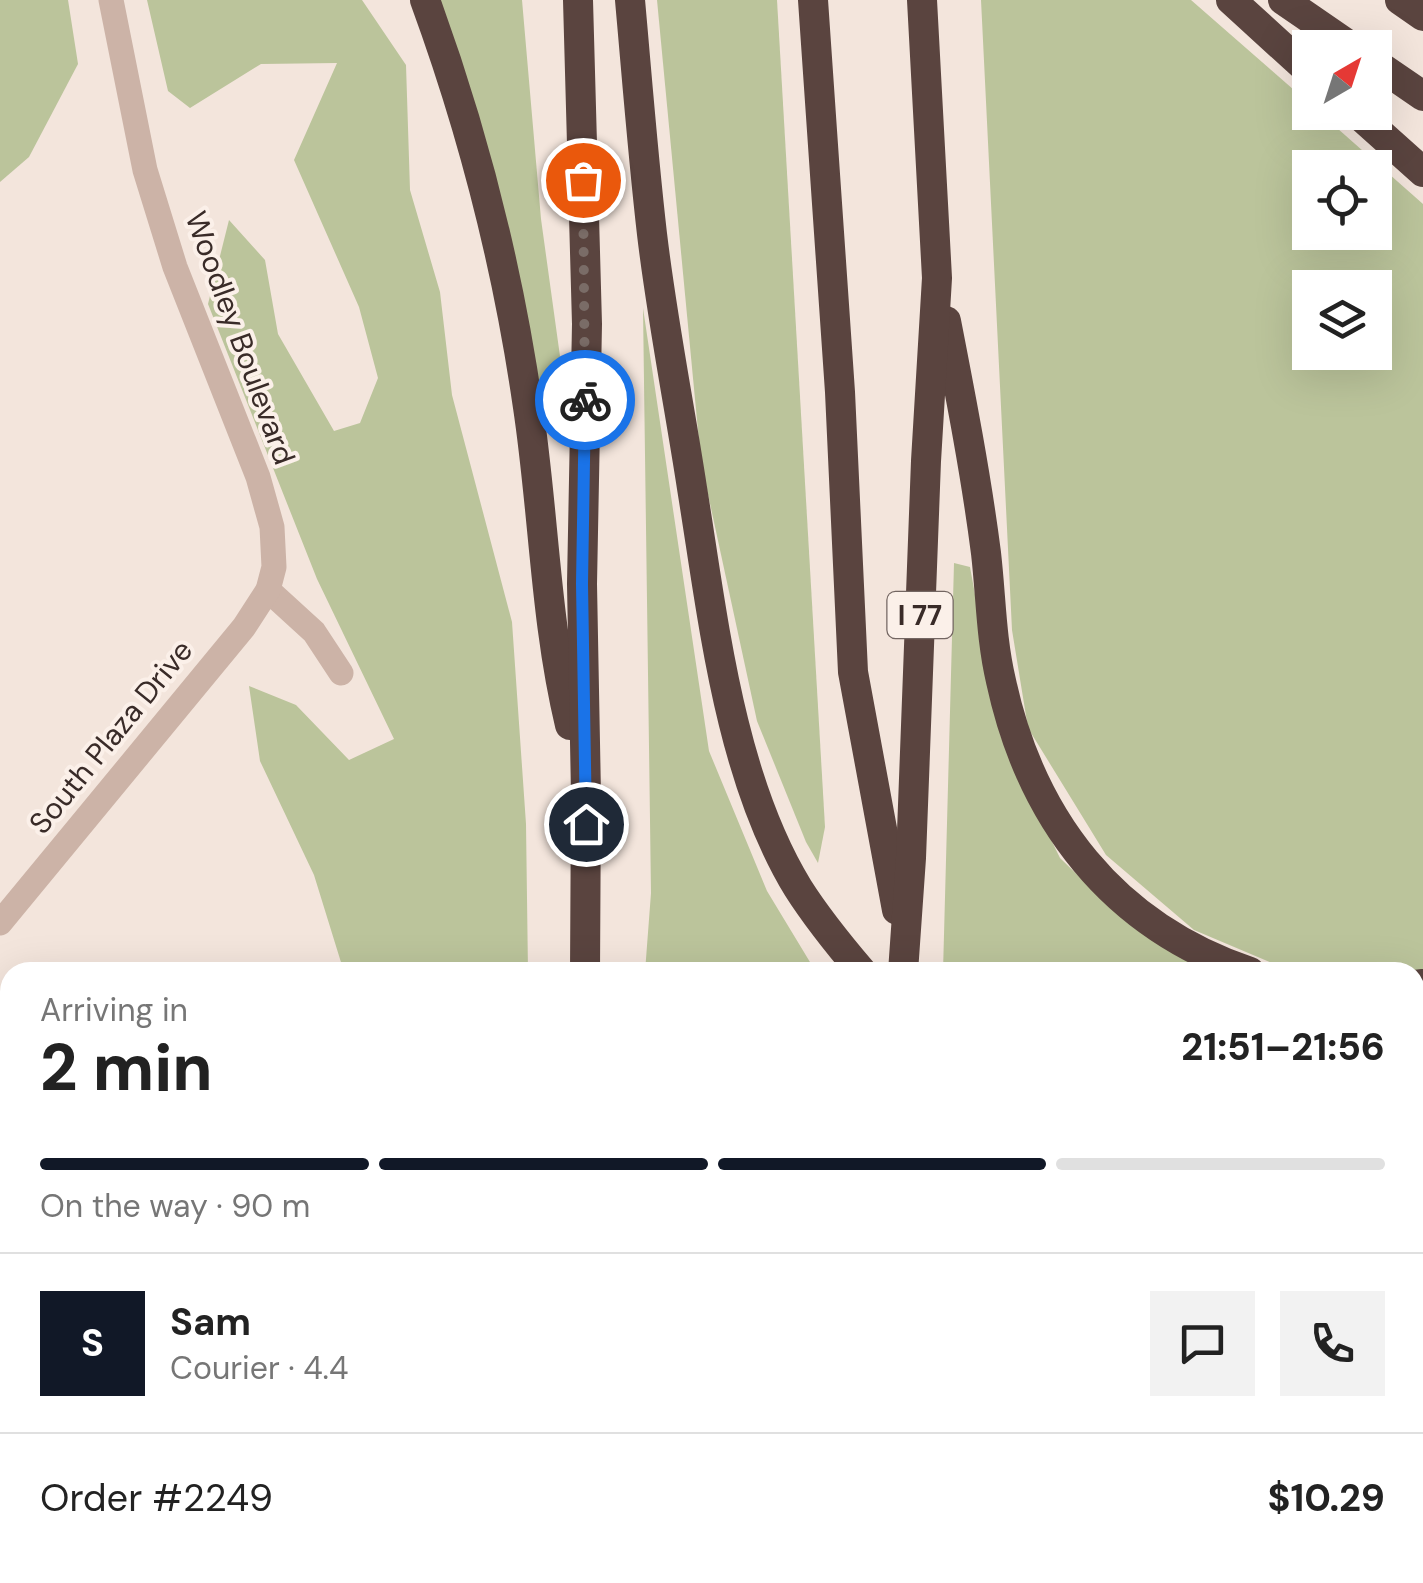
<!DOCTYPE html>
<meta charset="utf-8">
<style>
:root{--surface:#fff;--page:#f2f2f2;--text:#222;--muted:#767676;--line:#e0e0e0;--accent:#111827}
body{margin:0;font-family:"DM Sans",sans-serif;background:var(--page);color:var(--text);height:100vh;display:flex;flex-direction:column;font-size:38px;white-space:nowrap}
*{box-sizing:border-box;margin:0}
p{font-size:32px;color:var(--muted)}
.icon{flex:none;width:55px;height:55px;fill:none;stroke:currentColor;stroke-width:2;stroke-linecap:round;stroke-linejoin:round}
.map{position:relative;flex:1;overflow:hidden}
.drawer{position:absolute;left:0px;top:962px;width:1425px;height:622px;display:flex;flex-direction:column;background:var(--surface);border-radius:30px 30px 0 0;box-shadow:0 10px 40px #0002}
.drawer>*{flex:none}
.needle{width:65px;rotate:39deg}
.tools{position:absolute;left:1292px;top:30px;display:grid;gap:20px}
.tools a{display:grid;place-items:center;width:100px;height:100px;border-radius:0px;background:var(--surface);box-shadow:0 10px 40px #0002;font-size:50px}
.pin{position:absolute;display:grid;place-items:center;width:85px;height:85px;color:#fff;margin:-42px;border:5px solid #fff;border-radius:50%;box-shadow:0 2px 10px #0007}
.courier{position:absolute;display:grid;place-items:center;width:100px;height:100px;margin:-50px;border:8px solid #1a73e8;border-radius:50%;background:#fff;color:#222;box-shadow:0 2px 12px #0007}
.head em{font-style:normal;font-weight:800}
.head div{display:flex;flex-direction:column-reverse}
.head{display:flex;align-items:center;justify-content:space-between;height:170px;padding:0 40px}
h1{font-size:65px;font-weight:800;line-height:75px}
.bar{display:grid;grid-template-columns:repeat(4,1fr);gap:15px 10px;align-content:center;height:120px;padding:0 40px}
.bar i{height:12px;border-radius:8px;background:var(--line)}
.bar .current{background:var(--accent)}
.bar p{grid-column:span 4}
.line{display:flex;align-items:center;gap:25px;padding:0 40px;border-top:2px solid var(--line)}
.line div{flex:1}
.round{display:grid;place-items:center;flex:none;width:105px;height:105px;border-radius:0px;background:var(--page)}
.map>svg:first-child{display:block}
.green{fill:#bbc49b;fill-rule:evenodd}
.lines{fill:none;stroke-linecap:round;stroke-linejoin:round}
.street{stroke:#ccb3a7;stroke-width:25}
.highway{stroke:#5a443f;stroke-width:30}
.done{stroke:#7a6c67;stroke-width:10;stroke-dasharray:0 18}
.route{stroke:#1a73e8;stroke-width:12}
.labels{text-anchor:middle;stroke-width:8;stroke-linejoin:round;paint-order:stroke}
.shield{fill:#fbf0e9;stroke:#736662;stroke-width:2.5}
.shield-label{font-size:28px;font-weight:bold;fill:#392b28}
.street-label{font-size:30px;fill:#392b28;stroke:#fbf0e9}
</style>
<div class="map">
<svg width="1423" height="1583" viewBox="0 0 1423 1583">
<rect width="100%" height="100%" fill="#f3e5dc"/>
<g class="green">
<polygon points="0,0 68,0 78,64 29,157 0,182"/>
<polygon points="147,0 362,0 406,65 410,190 440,292 452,395 512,622 526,824 528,972 344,972 314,875 260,761 249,686 296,705 349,760 394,739 317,579 208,304 229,220 265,260 278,334 334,431 360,423 378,378 359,307 294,160 337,63 261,64 190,108 168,91"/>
<polygon points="433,0 522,0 541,219 563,378 542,408"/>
<polygon points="657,0 777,0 825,827 818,863 806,842 757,721 701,462"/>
<path d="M981,0H1191L1310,104V112L1320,113L1423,204V972H1335L1277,965L1194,930L1106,855L1028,728L1012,630ZM1310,168H1375V232H1310ZM1310,288H1375V352H1310Z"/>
<polygon points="643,308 709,751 767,891 816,972 645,972 651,893"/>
<polygon points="954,563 970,567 1001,737 1060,858 1125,921 1210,972 943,972"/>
<polygon points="1415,995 1423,995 1423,1102 1415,1104"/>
<polygon points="1423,1150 1423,1264 1415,1271 1415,1153"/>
<polygon points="10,1359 10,1575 456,1575 455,1583 0,1583 0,1367"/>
<polygon points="1423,1388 1423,1583 1213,1583 1221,1575 1415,1575 1415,1395"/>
<polygon points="596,1575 750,1575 749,1583 595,1583"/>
<polygon points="857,1575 1109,1575 1102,1583 855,1583"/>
</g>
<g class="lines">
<g class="street">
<polyline points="268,590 314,632 341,673"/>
<polyline points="0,923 244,627 268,590 274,567 272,527 258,477 175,267 145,170 111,0"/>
</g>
<g class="highway">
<path d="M425,0C473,131 508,268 528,407C544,513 545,621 570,725"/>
<polyline points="578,0 587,324 582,584 586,795 585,972"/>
<path d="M630,0C637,78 643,156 652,234C662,319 679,403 692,488C713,617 729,775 798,888C817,918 839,945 862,972"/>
<polyline points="813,0 840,392 853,672 897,910"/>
<polyline points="1231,0 1310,72"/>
<polyline points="1283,0 1353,48"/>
<polyline points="1400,0 1423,16"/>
<polyline points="1375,63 1423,96"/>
<polyline points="1356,112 1423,172"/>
<path d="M946,321C961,398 976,475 986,553C991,596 991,639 1001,681C1031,820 1113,926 1250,972"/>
<polyline points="903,972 911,858 926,461 937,278 922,0"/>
<polyline points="1415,985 1423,984"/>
<polyline points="1415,1127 1423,1126"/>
<polyline points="1415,1298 1423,1292"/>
<polyline points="540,1583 541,1575"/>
<polyline points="820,1583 822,1575"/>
<polyline points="1128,1583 1135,1575"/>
</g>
</g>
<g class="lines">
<polyline class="done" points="583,180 585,400"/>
<polyline class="route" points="585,400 582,584 586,824"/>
</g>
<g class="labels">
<rect class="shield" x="887.5" y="592" width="65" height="46" rx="8"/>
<g class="shield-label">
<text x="920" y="625">I 77</text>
</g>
<g class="street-label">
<text transform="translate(240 338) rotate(70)" y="10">Woodley Boulevard</text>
<text transform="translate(111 737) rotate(-51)" y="10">South Plaza Drive</text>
</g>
</g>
</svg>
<div class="tools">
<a><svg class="needle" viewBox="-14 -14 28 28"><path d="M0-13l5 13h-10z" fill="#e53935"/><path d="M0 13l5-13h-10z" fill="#767676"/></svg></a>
<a><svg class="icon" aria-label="locate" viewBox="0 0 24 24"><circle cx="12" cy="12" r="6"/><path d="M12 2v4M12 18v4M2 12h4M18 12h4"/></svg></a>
<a><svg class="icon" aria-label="layers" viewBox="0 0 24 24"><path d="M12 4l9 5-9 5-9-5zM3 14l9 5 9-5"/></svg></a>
</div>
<div class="pin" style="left:583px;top:180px;background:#ea580c"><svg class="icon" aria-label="bag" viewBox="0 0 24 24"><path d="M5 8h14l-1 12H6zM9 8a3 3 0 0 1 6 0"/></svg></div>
<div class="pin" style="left:586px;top:824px;background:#1f2937"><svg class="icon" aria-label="home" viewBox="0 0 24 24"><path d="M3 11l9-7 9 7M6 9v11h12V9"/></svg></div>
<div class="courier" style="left:585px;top:400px"><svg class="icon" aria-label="bike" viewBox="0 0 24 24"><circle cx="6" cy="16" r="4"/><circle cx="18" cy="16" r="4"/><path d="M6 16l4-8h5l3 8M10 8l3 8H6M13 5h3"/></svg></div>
<section class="drawer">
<div class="head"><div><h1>2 min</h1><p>Arriving in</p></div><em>21:51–21:56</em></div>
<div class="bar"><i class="current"></i><i class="current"></i><i class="current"></i><i></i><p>On the way · 90 m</p></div>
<div class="line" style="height:180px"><b class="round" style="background:var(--accent);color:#fff">S</b><div><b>Sam</b><p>Courier · 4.4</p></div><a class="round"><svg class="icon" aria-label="chat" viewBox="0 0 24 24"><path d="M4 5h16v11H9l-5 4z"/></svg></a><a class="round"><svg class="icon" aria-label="phone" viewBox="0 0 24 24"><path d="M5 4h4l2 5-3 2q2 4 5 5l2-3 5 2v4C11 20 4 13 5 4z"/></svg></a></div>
<div class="line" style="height:130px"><div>Order #2249</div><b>$10.29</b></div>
</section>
</div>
